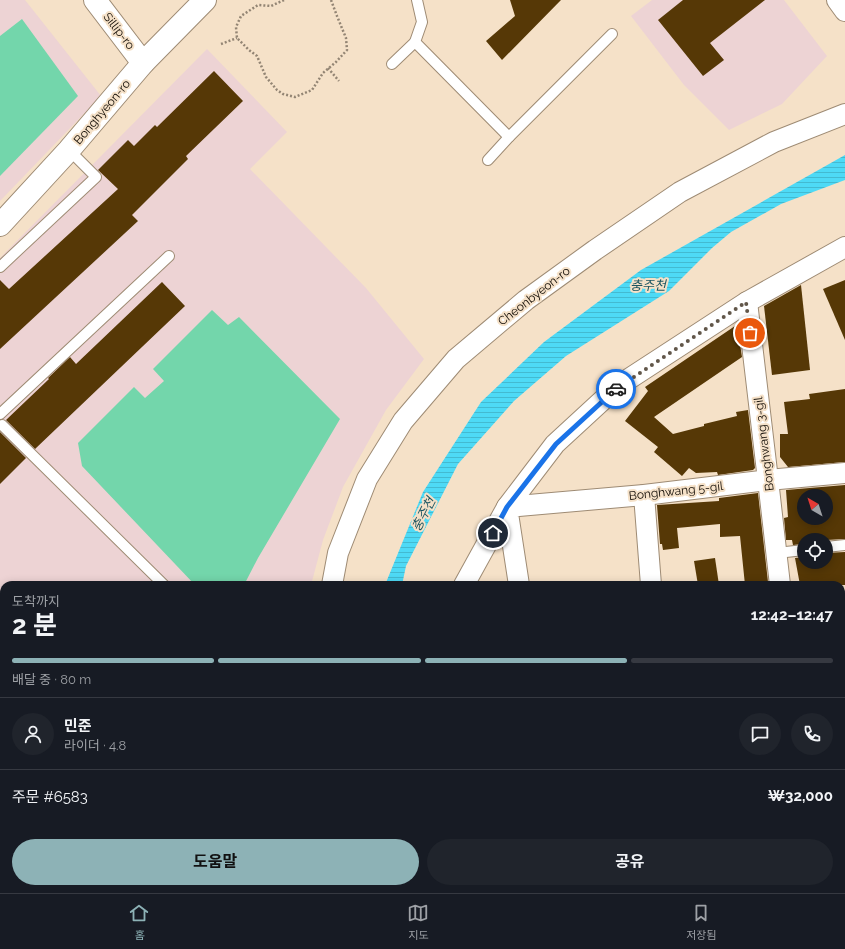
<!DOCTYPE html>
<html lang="ko">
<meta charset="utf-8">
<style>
:root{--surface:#171b24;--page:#20242c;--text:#f1f3f6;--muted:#9ea1a6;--line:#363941;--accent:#8db2b6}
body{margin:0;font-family:Raleway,"Noto Sans KR",sans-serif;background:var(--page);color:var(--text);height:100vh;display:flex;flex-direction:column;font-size:15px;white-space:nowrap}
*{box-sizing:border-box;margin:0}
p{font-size:13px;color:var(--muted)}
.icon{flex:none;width:22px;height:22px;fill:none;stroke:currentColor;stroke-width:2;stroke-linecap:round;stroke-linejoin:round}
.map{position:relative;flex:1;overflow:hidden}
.panel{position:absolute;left:0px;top:581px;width:845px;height:312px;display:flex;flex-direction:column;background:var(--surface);border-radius:12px 12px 0 0;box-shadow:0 2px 10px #0003}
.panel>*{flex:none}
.needle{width:26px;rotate:321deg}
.fabs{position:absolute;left:797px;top:489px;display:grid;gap:8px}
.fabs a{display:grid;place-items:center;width:36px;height:36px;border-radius:50%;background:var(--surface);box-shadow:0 2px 10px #0003;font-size:20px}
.pin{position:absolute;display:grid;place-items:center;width:34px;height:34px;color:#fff;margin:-17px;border:2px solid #fff;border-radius:50%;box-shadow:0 1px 4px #0007}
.courier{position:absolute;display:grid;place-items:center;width:40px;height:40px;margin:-20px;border:3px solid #1a73e8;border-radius:50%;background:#fff;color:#222;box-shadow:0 1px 5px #0007}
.summary em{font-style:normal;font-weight:700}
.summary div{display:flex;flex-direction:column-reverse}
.summary{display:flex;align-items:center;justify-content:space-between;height:68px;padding:0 12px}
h1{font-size:26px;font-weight:700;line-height:30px}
.bar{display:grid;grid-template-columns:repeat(4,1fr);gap:6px 4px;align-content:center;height:48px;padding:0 12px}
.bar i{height:5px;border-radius:3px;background:var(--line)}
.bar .active{background:var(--accent)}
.bar p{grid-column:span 4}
.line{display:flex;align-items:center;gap:10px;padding:0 12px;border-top:1px solid var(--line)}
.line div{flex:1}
.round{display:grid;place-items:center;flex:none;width:42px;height:42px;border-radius:21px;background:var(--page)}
.action{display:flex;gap:8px;margin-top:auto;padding:8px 12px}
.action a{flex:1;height:46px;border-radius:24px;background:var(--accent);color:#111;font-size:16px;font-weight:700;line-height:46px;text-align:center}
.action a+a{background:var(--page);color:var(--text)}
.tab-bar{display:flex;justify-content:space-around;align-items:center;height:56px;border-top:1px solid var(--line);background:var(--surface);font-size:11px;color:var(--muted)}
.tab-bar a{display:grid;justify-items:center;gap:2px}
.tab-bar .active{color:var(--accent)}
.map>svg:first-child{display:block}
.education{fill:#edd3d4}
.park{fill:url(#park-crowns)}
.pitch{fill:#73d6ab}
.water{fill:url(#water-rules)}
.building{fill:#563806;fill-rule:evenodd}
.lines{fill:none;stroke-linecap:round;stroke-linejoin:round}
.service-casing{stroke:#9e8b74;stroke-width:12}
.minor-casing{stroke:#9e8b74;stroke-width:22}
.tertiary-casing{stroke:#9e8b74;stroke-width:24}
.secondary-casing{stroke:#9e8b74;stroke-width:24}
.path{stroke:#938574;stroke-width:2.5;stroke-dasharray:2 2;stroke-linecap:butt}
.service{stroke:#fff;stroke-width:10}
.minor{stroke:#fff;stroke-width:20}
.tertiary{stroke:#fff;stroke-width:22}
.secondary{stroke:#fff;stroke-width:22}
.done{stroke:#615649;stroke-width:4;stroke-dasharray:0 7.2}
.route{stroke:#1a73e8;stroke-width:5}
.labels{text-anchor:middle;stroke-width:4;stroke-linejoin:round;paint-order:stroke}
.street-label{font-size:12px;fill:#110b04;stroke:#f5e1c8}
.water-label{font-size:13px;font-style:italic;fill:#1b5561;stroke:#f5e1c8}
</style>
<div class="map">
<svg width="845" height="893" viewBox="0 0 845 893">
<defs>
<pattern id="park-crowns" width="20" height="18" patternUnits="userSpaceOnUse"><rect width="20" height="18" fill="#73d6ab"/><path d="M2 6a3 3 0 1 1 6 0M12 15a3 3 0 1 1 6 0" fill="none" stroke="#62b692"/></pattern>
<pattern id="water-rules" width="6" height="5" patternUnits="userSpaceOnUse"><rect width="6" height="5" fill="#4edaf6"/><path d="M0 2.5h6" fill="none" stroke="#43bad1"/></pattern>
</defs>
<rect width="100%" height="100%" fill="#f5e1c8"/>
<g class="education">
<polygon points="0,0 25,0 101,96 0,201"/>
<polygon points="652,0 784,0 827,56 782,104 729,130 684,85 631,16"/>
<polygon points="207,49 287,132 250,169 366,288 424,359 386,410 343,487 323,540 311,585 4,585 4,714 0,710 0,258"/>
</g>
<polygon class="park" points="0,718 4,721 4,839 0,839"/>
<g class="pitch">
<polygon points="22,19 78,96 0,176 0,36"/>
<polygon points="212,310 228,325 239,317 340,419 258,558 244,585 195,585 82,466 78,443 134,387 145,398 164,381 153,369"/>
</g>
<polygon class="water" points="845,155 845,180 781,204 731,232 712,248 669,291 566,356 514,401 458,464 406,566 402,585 385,585 423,492 481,402 544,342 641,270"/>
<g class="building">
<polygon points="510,0 561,0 502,60 486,41 515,16"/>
<polygon points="683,0 765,0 710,43 724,60 703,76 658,20"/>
<polygon points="214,71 243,101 186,156 188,159 132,215 138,221 0,349 0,280 9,289 118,189 98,170 128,140 134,146 155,125 157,127"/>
<polygon points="845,280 845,340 823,289"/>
<polygon points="162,282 185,306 35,449 6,420 49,379 48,378 70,357 76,364"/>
<polygon points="801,285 810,370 772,375 764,306"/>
<polygon points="735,326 740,344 742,357 654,417 673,434 704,426 704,424 737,416 736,412 748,410 755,468 753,470 718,475 717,472 696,473 689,468 682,476 654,452 658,447 625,421 648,391 645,387"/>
<polygon points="845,389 845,462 788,467 780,457 780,434 788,434 784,402 810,399 809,394"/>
<polygon points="0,432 26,458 0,484"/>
<path d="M845,485V539L826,540H804V544L793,545L792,540H786L784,518L788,517L786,490ZM804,496H826V518H804Z"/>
<polygon points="758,493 768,582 745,585 740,536 720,537 720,524 677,528 679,548 663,550 662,544 660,544 657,505 719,501 719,498"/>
<polygon points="845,552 845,585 800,585 795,558 804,557 804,562 826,562 826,553"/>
<polygon points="715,558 719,585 698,585 694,561"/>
</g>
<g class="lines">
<defs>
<g id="service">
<polyline points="417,0 422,22 415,42 509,137"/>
<polyline points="392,64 415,42"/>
<polyline points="488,160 509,137 612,34"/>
<polyline points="0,267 96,177 69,150"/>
<polyline points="0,414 169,256"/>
<polyline points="2,425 164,585"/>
<polyline points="826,547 845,545"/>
<polyline points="777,553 804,550"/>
<polyline points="841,611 845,611"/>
</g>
<g id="minor">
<polyline points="837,0 845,11"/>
<polyline points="747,302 768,480 780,585"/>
<polyline points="644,495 651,585"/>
<polyline points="332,585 338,553 367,479 403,421 456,359 526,300 595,250 680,192 774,142 845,114"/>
<polyline points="464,585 507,507 555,444 618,386 747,302 845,247"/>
<polyline points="519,585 507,507 644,495 768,480 845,473"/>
<polyline points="50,889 51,893"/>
<polyline points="176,889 176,893"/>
<polyline points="325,889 325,893"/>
<polyline points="449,889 450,893"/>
<polyline points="562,889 562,893"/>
<polyline points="675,889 675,893"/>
<polyline points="805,889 805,893"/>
</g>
<g id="tertiary">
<polyline points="95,0 143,63"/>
<polyline points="0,225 69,150 143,63 205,0"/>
</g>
<g id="secondary">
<polyline points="841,797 845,796"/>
<polyline points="0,875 4,875"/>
</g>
</defs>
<use href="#service" class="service-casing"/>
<use href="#minor" class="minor-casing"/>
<use href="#tertiary" class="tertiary-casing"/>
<use href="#secondary" class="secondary-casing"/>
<g class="path">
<polyline points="284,0 271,6 258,5 241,16 236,27 237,38 249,50 257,56 266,77 277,90 283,94 295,97 312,90 323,73 336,62 347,50 346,38 337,16 331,0"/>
<polyline points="221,44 237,38"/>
<polyline points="328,68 339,81"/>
</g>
<use href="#service" class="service"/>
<use href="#minor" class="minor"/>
<use href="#tertiary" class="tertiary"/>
<use href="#secondary" class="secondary"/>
</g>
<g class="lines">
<polyline class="done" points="616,389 746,302 750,333"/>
<polyline class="route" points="493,533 507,507 556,444 616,389"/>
</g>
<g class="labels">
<g class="street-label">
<text transform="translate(119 31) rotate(52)" y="4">Sillip-ro</text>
<text transform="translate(102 112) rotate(-50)" y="4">Bonghyeon-ro</text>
<text transform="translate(534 296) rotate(-38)" y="4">Cheonbyeon-ro</text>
<text transform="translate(764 444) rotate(-97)" y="4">Bonghwang 3-gil</text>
<text transform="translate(676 491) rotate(-6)" y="4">Bonghwang 5-gil</text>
</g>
<g class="water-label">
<text x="648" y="290">충주천</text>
<text transform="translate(423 514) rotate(-63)" y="5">충주천</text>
</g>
</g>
</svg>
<div class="fabs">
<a><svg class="needle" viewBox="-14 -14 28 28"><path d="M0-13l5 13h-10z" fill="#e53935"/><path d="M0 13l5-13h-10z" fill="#9ea1a6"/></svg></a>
<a><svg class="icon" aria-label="locate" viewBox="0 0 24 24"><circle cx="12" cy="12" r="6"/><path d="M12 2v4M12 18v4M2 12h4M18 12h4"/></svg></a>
</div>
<div class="pin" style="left:750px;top:333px;background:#ea580c"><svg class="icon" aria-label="bag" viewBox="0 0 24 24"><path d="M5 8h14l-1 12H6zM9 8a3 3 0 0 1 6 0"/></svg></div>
<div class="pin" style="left:493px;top:533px;background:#1f2937"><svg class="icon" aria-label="home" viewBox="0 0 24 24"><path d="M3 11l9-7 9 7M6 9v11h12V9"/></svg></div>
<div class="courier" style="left:616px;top:389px"><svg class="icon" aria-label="car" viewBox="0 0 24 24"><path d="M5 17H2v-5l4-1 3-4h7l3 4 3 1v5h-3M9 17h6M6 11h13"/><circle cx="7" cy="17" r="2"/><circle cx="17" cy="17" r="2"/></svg></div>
<section class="panel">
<div class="summary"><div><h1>2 분</h1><p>도착까지</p></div><em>12:42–12:47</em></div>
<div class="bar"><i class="active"></i><i class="active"></i><i class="active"></i><i></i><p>배달 중 · 80 m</p></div>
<div class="line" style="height:72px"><a class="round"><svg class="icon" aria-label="person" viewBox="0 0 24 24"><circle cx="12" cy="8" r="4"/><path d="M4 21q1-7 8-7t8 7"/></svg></a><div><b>민준</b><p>라이더 · 4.8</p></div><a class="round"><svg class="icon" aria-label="chat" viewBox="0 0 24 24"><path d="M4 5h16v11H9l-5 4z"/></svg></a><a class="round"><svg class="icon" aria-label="phone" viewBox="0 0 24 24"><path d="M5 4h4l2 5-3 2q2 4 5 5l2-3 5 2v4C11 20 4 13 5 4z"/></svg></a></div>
<div class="line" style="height:52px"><div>주문 #6583</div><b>₩32,000</b></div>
<div class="action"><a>도움말</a><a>공유</a></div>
</section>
</div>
<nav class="tab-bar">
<a class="active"><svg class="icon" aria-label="home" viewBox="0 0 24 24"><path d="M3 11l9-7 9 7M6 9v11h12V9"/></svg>홈</a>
<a><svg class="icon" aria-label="map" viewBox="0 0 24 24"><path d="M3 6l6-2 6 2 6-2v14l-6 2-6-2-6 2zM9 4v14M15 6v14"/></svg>지도</a>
<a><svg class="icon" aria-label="saved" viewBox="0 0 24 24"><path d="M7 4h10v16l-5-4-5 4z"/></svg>저장됨</a>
</nav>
